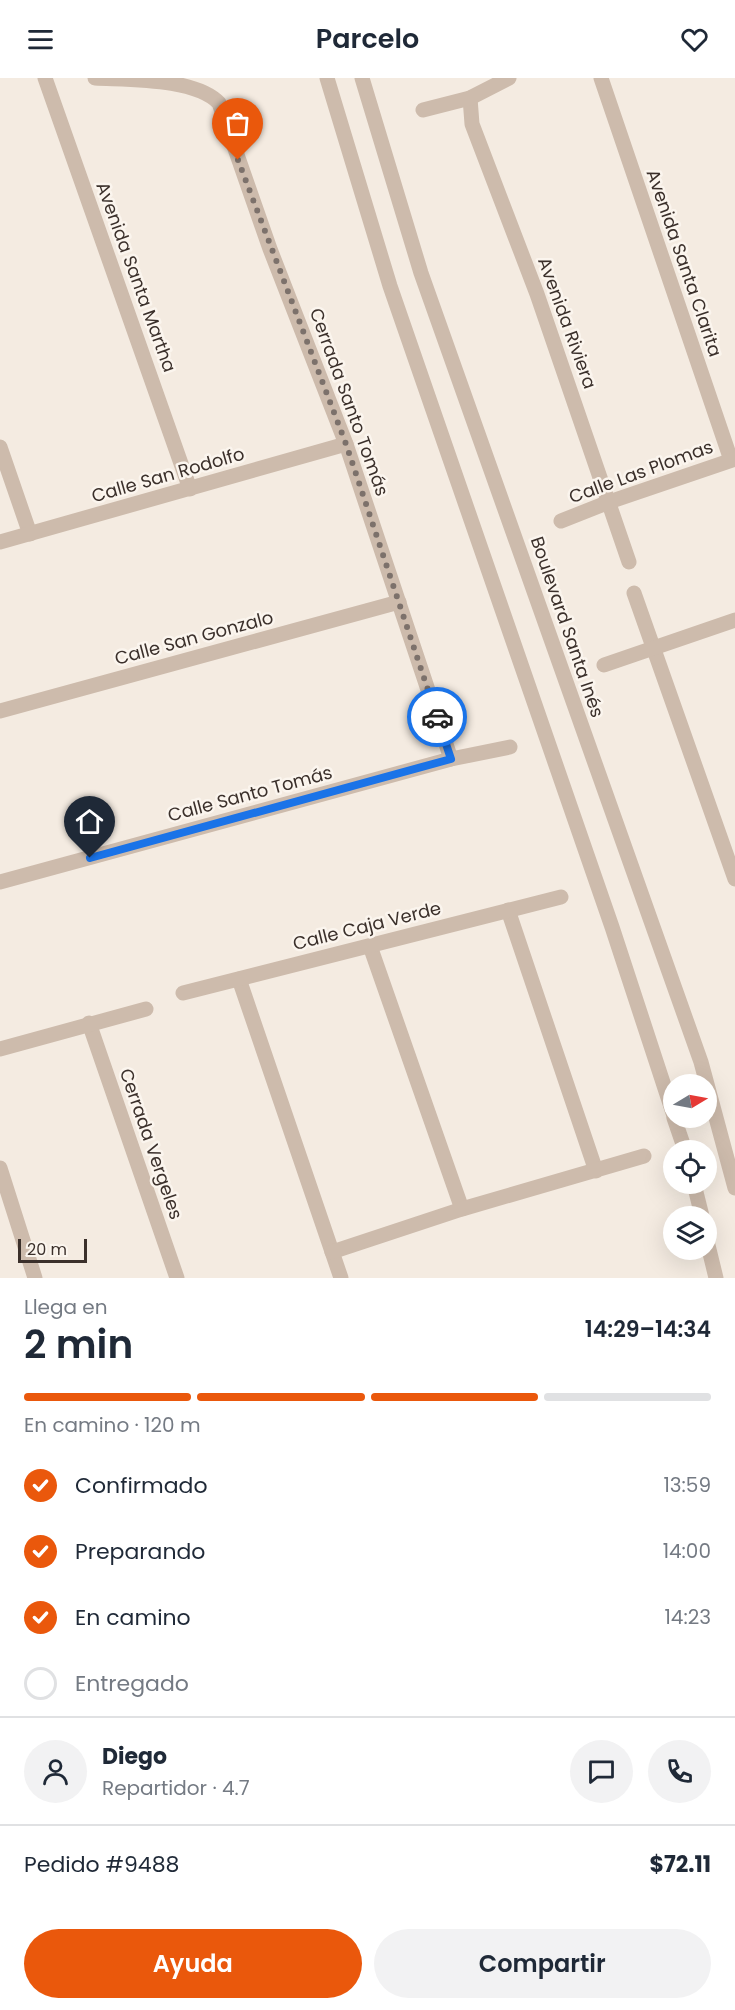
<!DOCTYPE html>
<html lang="es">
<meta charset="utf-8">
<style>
:root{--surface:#fff;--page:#f2f2f3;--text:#1f2937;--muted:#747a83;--line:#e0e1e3;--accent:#ea580c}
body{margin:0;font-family:Poppins,sans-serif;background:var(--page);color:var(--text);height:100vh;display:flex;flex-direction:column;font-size:22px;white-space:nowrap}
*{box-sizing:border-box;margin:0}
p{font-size:20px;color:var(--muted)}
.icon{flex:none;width:33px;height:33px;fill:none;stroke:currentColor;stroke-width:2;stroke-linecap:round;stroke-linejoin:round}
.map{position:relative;height:1200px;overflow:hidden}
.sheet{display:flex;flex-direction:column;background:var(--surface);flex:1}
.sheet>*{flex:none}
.needle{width:39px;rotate:80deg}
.tools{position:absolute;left:663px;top:996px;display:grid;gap:12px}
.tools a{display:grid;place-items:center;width:54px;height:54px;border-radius:50%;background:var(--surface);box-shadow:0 6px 24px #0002;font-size:30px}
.scale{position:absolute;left:18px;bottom:15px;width:69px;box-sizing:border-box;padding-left:6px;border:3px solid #3b302b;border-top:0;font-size:16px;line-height:21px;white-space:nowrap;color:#3b302b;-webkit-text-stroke:4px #fbf5ee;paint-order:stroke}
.pin{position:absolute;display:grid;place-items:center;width:51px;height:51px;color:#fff;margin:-62px -26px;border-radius:50% 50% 50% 0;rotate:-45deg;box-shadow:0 0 6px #0007}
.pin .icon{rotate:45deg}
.courier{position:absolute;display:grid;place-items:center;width:60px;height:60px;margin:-30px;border:4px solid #1a73e8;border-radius:50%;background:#fff;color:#222;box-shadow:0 2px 8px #0007}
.overview em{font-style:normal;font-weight:600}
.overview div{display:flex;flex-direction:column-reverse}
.overview{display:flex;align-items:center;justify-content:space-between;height:102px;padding:0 24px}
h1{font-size:39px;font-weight:600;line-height:45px}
.bar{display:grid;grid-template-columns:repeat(4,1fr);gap:9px 6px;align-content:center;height:72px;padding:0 24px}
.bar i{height:8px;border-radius:4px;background:var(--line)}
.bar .selected{background:var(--accent)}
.bar p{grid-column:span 4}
.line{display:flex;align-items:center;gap:15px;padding:0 24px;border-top:2px solid var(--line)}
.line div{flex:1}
.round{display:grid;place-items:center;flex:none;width:63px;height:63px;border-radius:32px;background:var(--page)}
ol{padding:0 24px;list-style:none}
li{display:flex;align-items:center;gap:18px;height:66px}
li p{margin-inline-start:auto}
li .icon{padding:6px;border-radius:50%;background:var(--accent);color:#fff;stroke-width:4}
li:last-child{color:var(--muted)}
li i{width:33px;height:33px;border:3px solid var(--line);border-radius:50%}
.button{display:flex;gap:12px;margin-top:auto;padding:12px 24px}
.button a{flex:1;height:69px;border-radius:36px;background:var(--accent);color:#fff;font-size:24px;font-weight:600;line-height:69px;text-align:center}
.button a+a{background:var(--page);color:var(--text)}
header{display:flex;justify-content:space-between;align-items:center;height:78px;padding:0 24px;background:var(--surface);font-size:27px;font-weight:600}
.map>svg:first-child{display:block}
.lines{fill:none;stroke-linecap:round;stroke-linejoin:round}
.minor{stroke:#cdbbac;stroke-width:15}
.done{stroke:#7c716b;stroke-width:6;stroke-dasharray:0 10.8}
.route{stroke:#1a73e8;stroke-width:8}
.labels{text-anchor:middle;stroke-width:5;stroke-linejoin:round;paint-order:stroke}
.street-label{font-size:18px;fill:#3b302b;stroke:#fbf5ee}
</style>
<header><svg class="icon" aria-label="menu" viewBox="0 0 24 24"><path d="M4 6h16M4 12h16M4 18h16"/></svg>Parcelo<svg class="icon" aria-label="heart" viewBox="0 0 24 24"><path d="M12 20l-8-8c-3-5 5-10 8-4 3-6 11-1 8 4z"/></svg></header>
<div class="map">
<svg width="735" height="1200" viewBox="0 0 735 1200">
<rect width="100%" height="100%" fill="#f4ebe1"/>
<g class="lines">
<g class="minor">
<polyline points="45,0 190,411"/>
<path d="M95,0C130,2 195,0 219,25L270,171L346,366L451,681"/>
<polyline points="327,0 390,208 612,849 674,1038"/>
<polyline points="362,0 421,195 701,984 735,1110"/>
<polyline points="601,0 731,382"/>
<polyline points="470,20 472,46 537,216 629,484"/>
<polyline points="423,32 470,20 509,0"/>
<polyline points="0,369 30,456"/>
<polyline points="561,443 609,424 735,381"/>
<polyline points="0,464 346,366"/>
<polyline points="634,515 735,801"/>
<polyline points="604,587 735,542"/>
<polyline points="0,633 399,524"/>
<polyline points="0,804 451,681 510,669"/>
<polyline points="508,832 596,1093"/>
<polyline points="370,868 462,1131"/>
<polyline points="239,901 341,1200"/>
<polyline points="183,915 561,819"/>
<polyline points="89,945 177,1200"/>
<polyline points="0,971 146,931"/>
<polyline points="674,1040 685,1072"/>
<polyline points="0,1090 35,1200"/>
<polyline points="694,1106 702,1138"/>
<polyline points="706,1159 716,1200"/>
<polyline points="332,1174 462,1131 644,1078"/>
</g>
</g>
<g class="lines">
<polyline class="done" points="238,82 346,366 437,639"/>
<polyline class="route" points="90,780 451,681 437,639"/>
</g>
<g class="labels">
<g class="street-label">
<text transform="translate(684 185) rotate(71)" y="6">Avenida Santa Clarita</text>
<text transform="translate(136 199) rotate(70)" y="6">Avenida Santa Martha</text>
<text transform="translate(567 245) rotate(70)" y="6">Avenida Riviera</text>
<text transform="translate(349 324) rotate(70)" y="6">Cerrada Santo Tomás</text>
<text transform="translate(641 394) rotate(-20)" y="6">Calle Las Plomas</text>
<text transform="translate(168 397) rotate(-16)" y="6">Calle San Rodolfo</text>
<text transform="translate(567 549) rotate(71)" y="6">Boulevard Santa Inés</text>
<text transform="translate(194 560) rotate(-15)" y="6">Calle San Gonzalo</text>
<text transform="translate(250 716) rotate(-15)" y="6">Calle Santo Tomás</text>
<text transform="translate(367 848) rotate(-14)" y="6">Calle Caja Verde</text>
<text transform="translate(151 1066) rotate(71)" y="6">Cerrada Vergeles</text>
</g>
</g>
</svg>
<div class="tools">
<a><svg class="needle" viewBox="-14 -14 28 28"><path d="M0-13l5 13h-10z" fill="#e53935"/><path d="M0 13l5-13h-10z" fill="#747a83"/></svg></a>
<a><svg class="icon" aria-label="locate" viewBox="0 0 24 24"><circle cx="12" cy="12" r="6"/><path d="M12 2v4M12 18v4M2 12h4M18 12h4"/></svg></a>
<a><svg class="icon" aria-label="layers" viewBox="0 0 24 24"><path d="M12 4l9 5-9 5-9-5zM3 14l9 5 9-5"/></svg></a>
</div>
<div class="scale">20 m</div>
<div class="pin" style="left:238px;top:82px;background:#ea580c"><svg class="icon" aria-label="bag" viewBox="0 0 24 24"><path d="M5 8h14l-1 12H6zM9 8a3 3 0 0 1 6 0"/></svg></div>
<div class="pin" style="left:90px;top:780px;background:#1f2937"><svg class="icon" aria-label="home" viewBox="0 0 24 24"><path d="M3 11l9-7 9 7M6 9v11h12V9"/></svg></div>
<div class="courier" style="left:437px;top:639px"><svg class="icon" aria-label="car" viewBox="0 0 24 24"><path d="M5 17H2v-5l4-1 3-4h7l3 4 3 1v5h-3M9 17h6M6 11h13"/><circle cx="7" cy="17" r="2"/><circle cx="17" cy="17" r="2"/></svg></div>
</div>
<section class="sheet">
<div class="overview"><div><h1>2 min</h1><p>Llega en</p></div><em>14:29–14:34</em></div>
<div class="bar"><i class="selected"></i><i class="selected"></i><i class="selected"></i><i></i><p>En camino · 120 m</p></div>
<ol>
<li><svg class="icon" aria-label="check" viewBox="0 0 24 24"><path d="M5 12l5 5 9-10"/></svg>Confirmado<p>13:59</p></li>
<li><svg class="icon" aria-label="check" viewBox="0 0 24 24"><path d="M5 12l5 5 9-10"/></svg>Preparando<p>14:00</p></li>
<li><svg class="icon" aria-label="check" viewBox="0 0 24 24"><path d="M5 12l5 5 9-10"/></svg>En camino<p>14:23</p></li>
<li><i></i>Entregado</li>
</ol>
<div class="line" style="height:108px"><a class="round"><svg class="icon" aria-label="person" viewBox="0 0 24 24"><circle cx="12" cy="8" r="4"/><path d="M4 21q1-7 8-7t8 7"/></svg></a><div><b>Diego</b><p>Repartidor · 4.7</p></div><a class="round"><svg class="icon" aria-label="chat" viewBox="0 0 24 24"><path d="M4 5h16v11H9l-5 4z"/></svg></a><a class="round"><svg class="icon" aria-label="phone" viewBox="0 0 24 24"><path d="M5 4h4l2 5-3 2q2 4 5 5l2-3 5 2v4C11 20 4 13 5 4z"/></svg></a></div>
<div class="line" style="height:78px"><div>Pedido #9488</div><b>$72.11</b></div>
<div class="button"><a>Ayuda</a><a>Compartir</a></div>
</section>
